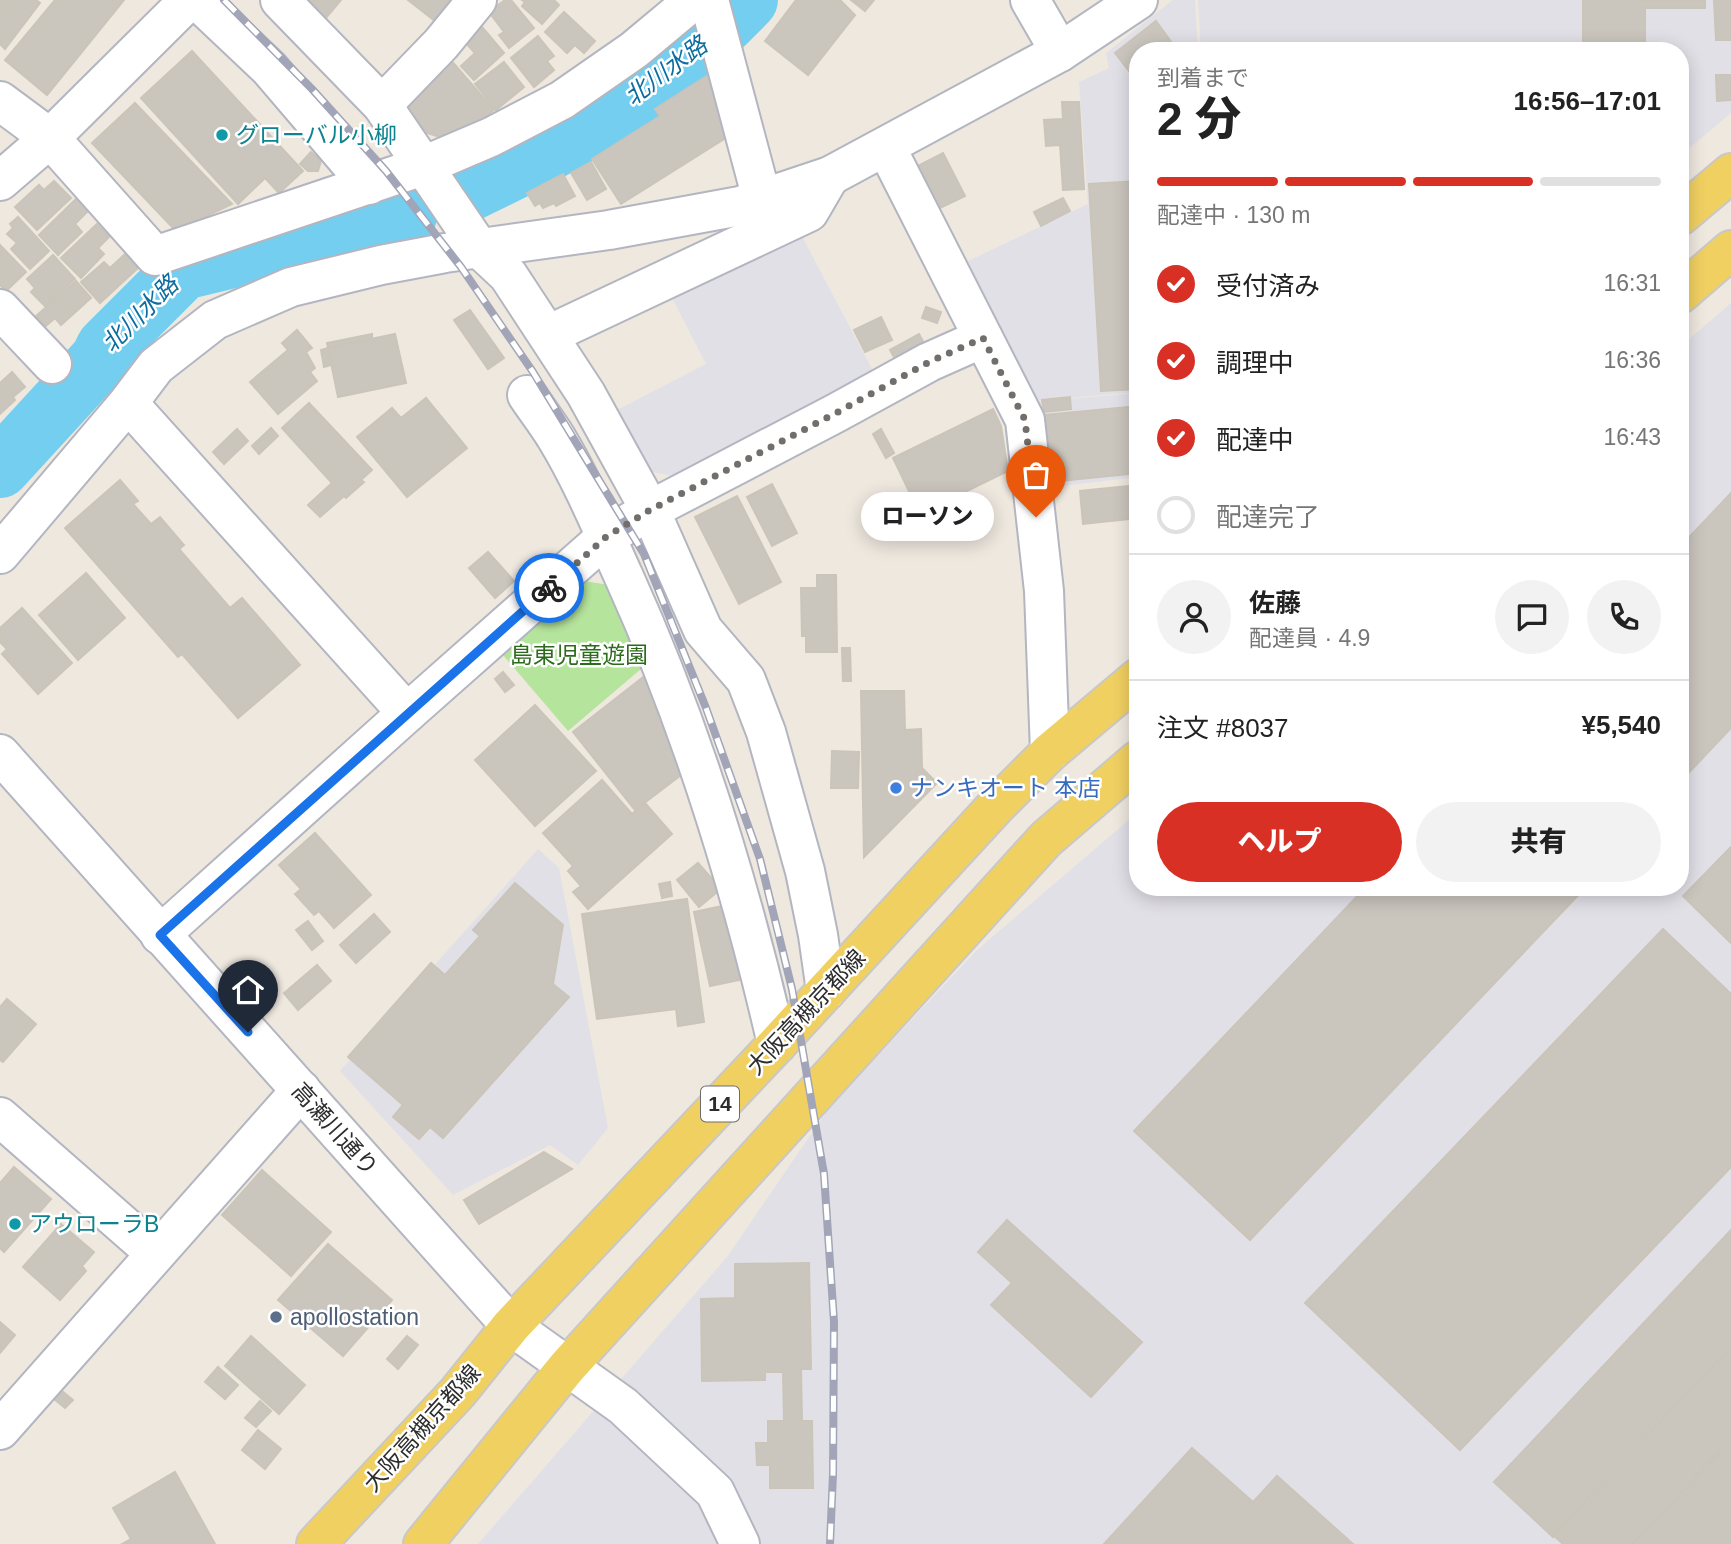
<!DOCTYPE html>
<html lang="ja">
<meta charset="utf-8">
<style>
:root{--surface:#fff;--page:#f2f2f2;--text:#222;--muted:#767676;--line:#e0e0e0;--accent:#d93025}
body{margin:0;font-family:Arial,"Noto Sans JP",sans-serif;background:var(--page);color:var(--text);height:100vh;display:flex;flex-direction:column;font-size:26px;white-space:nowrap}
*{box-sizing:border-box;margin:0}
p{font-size:23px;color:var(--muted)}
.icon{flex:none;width:38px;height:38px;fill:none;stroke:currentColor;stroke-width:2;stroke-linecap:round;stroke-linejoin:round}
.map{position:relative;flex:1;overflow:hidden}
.drawer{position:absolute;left:1129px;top:42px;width:560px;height:854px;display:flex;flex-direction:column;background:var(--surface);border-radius:28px;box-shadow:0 4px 18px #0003}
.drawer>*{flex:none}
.pin{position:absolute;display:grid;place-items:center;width:60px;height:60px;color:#fff;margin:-72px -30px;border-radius:50% 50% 50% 0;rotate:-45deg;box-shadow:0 0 7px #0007}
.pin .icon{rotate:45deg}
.courier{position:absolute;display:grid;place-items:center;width:70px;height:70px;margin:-35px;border:5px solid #1a73e8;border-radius:50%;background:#fff;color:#222;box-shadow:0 2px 9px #0007}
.bubble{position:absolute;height:49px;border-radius:24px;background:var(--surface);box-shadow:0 4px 18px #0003;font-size:23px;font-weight:800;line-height:49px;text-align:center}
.summary em{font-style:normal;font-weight:800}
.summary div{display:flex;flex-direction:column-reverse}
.summary{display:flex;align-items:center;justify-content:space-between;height:119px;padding:0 28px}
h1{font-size:46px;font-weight:800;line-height:52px}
.bar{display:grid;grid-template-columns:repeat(4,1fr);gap:10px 7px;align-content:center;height:84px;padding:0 28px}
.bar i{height:9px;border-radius:5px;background:var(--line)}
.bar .current{background:var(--accent)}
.bar p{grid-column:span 4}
.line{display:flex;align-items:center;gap:18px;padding:0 28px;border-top:2px solid var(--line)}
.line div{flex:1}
.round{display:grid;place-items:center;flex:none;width:74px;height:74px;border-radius:37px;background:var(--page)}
ol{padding:0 28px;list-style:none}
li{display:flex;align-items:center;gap:21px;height:77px}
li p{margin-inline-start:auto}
li .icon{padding:7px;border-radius:50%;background:var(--accent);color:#fff;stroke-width:4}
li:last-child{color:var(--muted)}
li i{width:38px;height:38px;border:4px solid var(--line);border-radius:50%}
.cta{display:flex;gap:14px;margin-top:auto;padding:14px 28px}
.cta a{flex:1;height:80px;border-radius:42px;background:var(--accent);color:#fff;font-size:28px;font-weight:800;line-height:80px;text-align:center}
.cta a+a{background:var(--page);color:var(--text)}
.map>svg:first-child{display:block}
.industrial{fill:#e2e0e7}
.green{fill:#b5e49c}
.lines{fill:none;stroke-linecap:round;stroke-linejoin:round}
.river{stroke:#74ceef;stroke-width:60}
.building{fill:#cac6be;stroke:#cac4b9;stroke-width:2}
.minor-casing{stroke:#b3b6c0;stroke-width:42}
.major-casing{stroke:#c8c8c8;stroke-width:42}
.minor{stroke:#fff;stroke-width:38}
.major{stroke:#f1d062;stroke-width:38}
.rail-casing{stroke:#a2a5b7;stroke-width:8}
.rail{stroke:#fff;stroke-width:5;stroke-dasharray:16;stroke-linecap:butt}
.done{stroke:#716e6b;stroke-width:7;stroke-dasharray:0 12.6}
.route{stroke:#1a73e8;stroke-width:9}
.culture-dot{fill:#0f9aa8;stroke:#fff;stroke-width:2.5}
.shop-dot{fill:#3f7fe0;stroke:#fff;stroke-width:2.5}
.service-dot{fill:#5c6f8a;stroke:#fff;stroke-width:2.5}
.labels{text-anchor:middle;stroke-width:5;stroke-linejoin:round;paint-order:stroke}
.shield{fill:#fff;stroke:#6c6c6c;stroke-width:2}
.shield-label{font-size:21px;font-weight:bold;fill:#2d2d2d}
.culture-label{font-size:23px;fill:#0d838f;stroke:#fff;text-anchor:start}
.park-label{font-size:23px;fill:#2c6b1b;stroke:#fff}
.shop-label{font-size:23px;fill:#366cbe;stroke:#fff;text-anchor:start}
.street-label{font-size:23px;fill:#2d2d2d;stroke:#fff}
.service-label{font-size:23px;fill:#4e5e75;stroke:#fff;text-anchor:start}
.water-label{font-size:24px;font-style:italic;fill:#0e6d9f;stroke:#fff}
</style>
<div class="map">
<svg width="1731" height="1544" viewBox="0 0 1731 1544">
<rect width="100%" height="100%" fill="#eee8df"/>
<g class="industrial">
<polygon points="1173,0 1195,0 1198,51 1138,51 1137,392 1034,401 962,264 1088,204 1079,82 1109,68 1106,53"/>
<polygon points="1198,0 1731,0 1731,113 1680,156 1680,51 1201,51"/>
<polygon points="796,225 873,371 672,476 649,471 617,410 706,364 669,292"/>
<polygon points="1731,303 1731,1544 478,1544 727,1257 829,1108 977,950 1137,813 1138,887 1680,887 1680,347"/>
<polygon points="1137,393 1137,477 1046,488 1034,402"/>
<polygon points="538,849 559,868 608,1128 578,1165 550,1145 453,1195 340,1071"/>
</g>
<polygon class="green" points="584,581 609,585 648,663 568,731 503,655"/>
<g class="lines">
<g class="river">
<path d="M466,193C573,143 666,86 748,0"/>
<polyline points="0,468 100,359 106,347 183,270 407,216"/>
</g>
</g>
<g class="building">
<polygon points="0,0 36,0 40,3 5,49 0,44"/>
<polygon points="55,0 124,0 47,95 5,60"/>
<polygon points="303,0 341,0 325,19"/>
<polygon points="408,0 452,0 435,21"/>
<polygon points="505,0 511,0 534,28 509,48 499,35 504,32 489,12"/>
<polygon points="522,0 554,0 559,5 542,24 522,6 525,2"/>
<polygon points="796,0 840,0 855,15 808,75 765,41"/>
<polygon points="851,0 874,0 865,11"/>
<polygon points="1583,0 1705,0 1705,8 1645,8 1645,51 1583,51"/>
<polygon points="1714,0 1731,0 1731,40 1716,40"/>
<polygon points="564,12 595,41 584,53 575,45 567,53 545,32"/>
<polygon points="1156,21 1172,43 1163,51 1138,51 1138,71 1132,75 1115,53"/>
<polygon points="482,27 504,53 474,80 461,66 475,53 465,42"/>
<polygon points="538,36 554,56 547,61 554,70 534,87 511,58"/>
<polygon points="192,51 303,171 279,193 265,178 238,204 141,98"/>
<polygon points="449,58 494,110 471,130 446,139 427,133 399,100"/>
<polygon points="504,62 524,87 496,110 475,84"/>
<polygon points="716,70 732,134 621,204 592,159 660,116 655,109"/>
<polygon points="1716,75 1731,75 1731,100 1717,101"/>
<polygon points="1062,102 1079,102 1084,189 1063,190 1060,145 1046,146 1044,120 1063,119"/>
<polygon points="135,103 232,204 176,231 92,143"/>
<polygon points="311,152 321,161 318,171 308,171 300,164"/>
<polygon points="943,153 965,196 938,209 916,167"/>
<polygon points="591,162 606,189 587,200 571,173"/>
<polygon points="563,174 575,196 556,206 554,203 543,208 540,203 535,206 527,193"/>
<polygon points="54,181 71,198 37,230 15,207 39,185 44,190"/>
<polygon points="1138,181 1138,389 1101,391 1089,184"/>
<polygon points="1063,198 1070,211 1041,226 1034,212"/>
<polygon points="76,199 88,211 75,224 82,232 58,255 39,235"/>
<polygon points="18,217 49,251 30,269 11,249 17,243 7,234 13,228 10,224"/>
<polygon points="97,224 109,237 98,248 104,254 81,278 61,258"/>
<polygon points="0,245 26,272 6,291 0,285"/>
<polygon points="125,254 138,268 100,303 81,282 104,262 110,268"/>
<polygon points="53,255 75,279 45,306 31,292 35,288 27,279"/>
<polygon points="76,281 91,298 61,325 55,318 46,326 36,316"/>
<polygon points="926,307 941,312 937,323 922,318"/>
<polygon points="470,310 504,358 488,369 454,320"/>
<polygon points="881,317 892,340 865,352 854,330"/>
<polygon points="297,330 312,348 306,352 315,368 310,372 317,381 278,414 250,382 288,350 282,343"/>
<polygon points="372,334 372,339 328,348 327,343"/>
<polygon points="395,334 406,383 338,397 328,348"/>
<polygon points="919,334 925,345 896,361 890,350"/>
<polygon points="328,348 331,365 324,367 321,350"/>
<polygon points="12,372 25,387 13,397 15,400 0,414 0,383"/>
<polygon points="1070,397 1071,409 1044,412 1042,400"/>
<polygon points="426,398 467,448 407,497 357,437 392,408 401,418"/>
<polygon points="309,403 372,470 361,480 364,482 346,498 344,496 320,517 308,505 332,483 282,428"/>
<polygon points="1138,406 1138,473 1051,482 1045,415"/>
<polygon points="993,409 1001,426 1008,471 920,514 893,458"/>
<polygon points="271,428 278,436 259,454 252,446"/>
<polygon points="237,429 248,441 224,464 213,452"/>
<polygon points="881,429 894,453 886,458 873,434"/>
<polygon points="120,480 138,501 133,504 151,524 160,517 184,545 179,549 230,608 242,598 300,665 238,718 182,654 178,657 65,528"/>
<polygon points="772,484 797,533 772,546 747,497"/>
<polygon points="1138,485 1138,518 1083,524 1080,491"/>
<polygon points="1731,493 1731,728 1680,782 1680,547"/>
<polygon points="737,496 781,582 739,604 695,517"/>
<polygon points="488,552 514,581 495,598 469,568"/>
<polygon points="86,573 125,618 78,660 39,615"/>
<polygon points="817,575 836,575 837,652 806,652 806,636 802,636 801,588 817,588"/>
<polygon points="22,608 72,663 38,694 2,654 7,649 0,642 0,628"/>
<polygon points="842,648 850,648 851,681 843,681"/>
<polygon points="503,672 514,685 505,692 495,679"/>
<polygon points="647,674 689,769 635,810 573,732"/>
<polygon points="861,691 904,691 905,730 921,729 922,768 937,783 864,857"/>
<polygon points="535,705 596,771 535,826 475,760"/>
<polygon points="832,751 859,752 858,788 831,788"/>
<polygon points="602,780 632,814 645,803 672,834 588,909 573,892 581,886 568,871 573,866 543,833"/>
<polygon points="315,833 371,895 334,928 319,911 314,915 295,894 301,889 279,865"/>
<polygon points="1731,847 1731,943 1683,896"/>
<polygon points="698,863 721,889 699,907 677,880"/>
<polygon points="670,882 672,896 662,898 659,884"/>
<polygon points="515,883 563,925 553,984 569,997 443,1138 430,1127 419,1139 393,1117 403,1105 348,1057 431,963 445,975 480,936 473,930"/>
<polygon points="1366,887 1586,887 1250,1240 1134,1131"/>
<polygon points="687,899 704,1022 678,1026 676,1009 597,1019 582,914"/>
<polygon points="727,905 744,979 710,986 694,912"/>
<polygon points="374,914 390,932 356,963 340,945"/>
<polygon points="308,921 323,941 312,950 296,930"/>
<polygon points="1663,929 1731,994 1731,1167 1460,1450 1305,1303"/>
<polygon points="317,965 331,981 298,1010 284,993"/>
<polygon points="7,999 36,1024 3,1062 0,1060 0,1007"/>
<polygon points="544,1152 572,1169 479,1224 464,1200"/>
<polygon points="14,1167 51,1199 4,1252 0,1248 0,1183"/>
<polygon points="262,1170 331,1232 291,1276 222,1215"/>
<polygon points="1007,1220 1142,1342 1091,1397 991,1305 1012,1283 978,1252"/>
<polygon points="61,1224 94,1252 82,1266 86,1271 60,1300 23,1267"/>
<polygon points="1731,1230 1731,1347 1553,1537 1494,1482"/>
<polygon points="328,1244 392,1300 343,1356 278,1300"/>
<polygon points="809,1263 811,1369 801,1369 802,1421 812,1421 813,1488 770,1488 770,1465 757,1465 756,1443 768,1443 768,1421 784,1421 783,1372 765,1372 765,1380 702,1381 701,1299 735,1298 735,1264"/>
<polygon points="0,1322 15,1335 0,1353"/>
<polygon points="251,1336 305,1385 279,1414 225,1366"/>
<polygon points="407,1336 418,1345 398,1369 387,1359"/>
<polygon points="1731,1347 1731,1440 1633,1544 1563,1544 1553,1535"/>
<polygon points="218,1367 238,1385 225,1399 205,1382"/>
<polygon points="62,1391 73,1400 65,1408 54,1399"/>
<polygon points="260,1401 271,1411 256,1427 245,1418"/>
<polygon points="258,1430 281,1449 265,1469 242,1450"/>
<polygon points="1731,1440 1731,1544 1633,1544"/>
<polygon points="1192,1448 1253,1502 1277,1476 1353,1544 1104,1544"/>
<polygon points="175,1472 215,1544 122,1544 131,1539 113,1508"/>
</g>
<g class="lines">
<defs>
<g id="minor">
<polyline points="197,0 269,68 369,185"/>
<polyline points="280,0 382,105 479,248 508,275 586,394 650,510 703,630 746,680 766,732 805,871 818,935 826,991"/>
<polyline points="709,0 762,199"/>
<polyline points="1030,0 1060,52"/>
<polyline points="0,101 50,138 155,256 423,166 491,137 562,100 634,50 694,0"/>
<polyline points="382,105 441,44 477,0"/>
<polyline points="886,147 1025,420 1044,591 1050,752"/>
<polyline points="0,181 50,138 189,0"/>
<polyline points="0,309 52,364"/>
<polyline points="548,335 809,212 830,176"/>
<path d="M527,395C537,410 548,424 557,439C583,482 603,531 624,577C692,727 740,883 777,1044"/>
<polyline points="128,403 407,713"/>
<polyline points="0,554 128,403 156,366 215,320 291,287 381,265 445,253 609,230 740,206 830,176 1060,52 1138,0"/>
<polyline points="0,754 511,1326 623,1406 715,1492 740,1544"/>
<polyline points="160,935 407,713 606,537 650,510 836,413 929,362 983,338"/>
<polyline points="0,1117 155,1253"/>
<polyline points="0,1430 301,1090"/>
</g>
<g id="major">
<polyline points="1680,216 1731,173"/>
<polyline points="1680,294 1731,250"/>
<polyline points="316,1544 458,1392 511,1326 777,1044 996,806 1050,752 1138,678"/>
<polyline points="423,1544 567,1367 1046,839 1138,760"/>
</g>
</defs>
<use href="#minor" class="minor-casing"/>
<use href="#major" class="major-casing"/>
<use href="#minor" class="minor"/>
<use href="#major" class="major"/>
<defs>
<polyline id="rail" points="224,0 312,89 386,171 461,267 533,372 644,554 706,708 760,859 792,989 824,1174 834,1322 833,1474 830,1544"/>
</defs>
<use href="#rail" class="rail-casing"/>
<use href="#rail" class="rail"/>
</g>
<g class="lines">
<polyline class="done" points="549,588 606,537 650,510 836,413 929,362 983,338 1025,420 1036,517"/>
<polyline class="route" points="248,1032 160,935 549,588"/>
</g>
<g class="culture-dot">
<circle cx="222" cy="135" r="7"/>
<circle cx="15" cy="1224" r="7"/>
</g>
<circle class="shop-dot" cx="896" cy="788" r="7"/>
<circle class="service-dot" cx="276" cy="1317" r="7"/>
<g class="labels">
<rect class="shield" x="701" y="1086.5" width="38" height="35" rx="5"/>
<g class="shield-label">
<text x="720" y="1111">14</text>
</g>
<g class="culture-label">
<text x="236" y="143">グローバル小柳</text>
<text x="29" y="1232">アウローラB</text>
</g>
<g class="park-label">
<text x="579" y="663">島東児童遊園</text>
</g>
<g class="shop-label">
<text x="910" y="796">ナンキオート 本店</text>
</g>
<g class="street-label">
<text transform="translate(806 1012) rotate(-47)" y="8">大阪高槻京都線</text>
<text transform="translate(335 1129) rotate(48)" y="8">高瀬川通り</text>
<text transform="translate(422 1428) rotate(-48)" y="8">大阪高槻京都線</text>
</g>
<g class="service-label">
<text x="290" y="1325">apollostation</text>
</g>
<g class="water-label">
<text transform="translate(666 71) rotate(-37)" y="8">北川水路</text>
<text transform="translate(140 314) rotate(-45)" y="8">北川水路</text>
</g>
</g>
</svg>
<div class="pin" style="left:1036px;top:517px;background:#ea580c"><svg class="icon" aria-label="bag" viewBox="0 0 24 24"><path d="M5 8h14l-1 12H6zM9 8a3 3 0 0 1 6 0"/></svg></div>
<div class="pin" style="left:248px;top:1032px;background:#1f2937"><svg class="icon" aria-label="home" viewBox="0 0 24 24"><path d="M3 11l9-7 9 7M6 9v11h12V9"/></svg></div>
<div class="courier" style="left:549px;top:588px"><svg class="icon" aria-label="bike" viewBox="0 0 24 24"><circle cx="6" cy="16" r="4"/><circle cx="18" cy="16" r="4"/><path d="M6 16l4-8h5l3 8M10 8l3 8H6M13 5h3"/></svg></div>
<div class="bubble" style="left:861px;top:492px;width:133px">ローソン</div>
<section class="drawer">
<div class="summary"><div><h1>2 分</h1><p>到着まで</p></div><em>16:56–17:01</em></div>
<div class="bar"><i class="current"></i><i class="current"></i><i class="current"></i><i></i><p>配達中 · 130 m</p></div>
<ol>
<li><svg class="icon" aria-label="check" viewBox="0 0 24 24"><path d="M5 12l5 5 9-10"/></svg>受付済み<p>16:31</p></li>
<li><svg class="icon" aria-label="check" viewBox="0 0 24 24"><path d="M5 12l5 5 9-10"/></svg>調理中<p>16:36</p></li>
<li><svg class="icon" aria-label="check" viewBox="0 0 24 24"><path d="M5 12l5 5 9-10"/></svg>配達中<p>16:43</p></li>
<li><i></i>配達完了</li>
</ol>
<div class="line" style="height:126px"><a class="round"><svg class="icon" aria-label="person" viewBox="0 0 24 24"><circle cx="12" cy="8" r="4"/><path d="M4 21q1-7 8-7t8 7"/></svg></a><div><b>佐藤</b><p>配達員 · 4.9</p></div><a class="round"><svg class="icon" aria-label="chat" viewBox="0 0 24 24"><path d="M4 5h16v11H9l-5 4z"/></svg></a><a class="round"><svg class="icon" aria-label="phone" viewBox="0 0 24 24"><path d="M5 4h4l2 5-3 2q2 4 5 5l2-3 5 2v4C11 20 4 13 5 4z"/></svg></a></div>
<div class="line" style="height:91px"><div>注文 #8037</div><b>¥5,540</b></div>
<div class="cta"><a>ヘルプ</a><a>共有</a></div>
</section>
</div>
